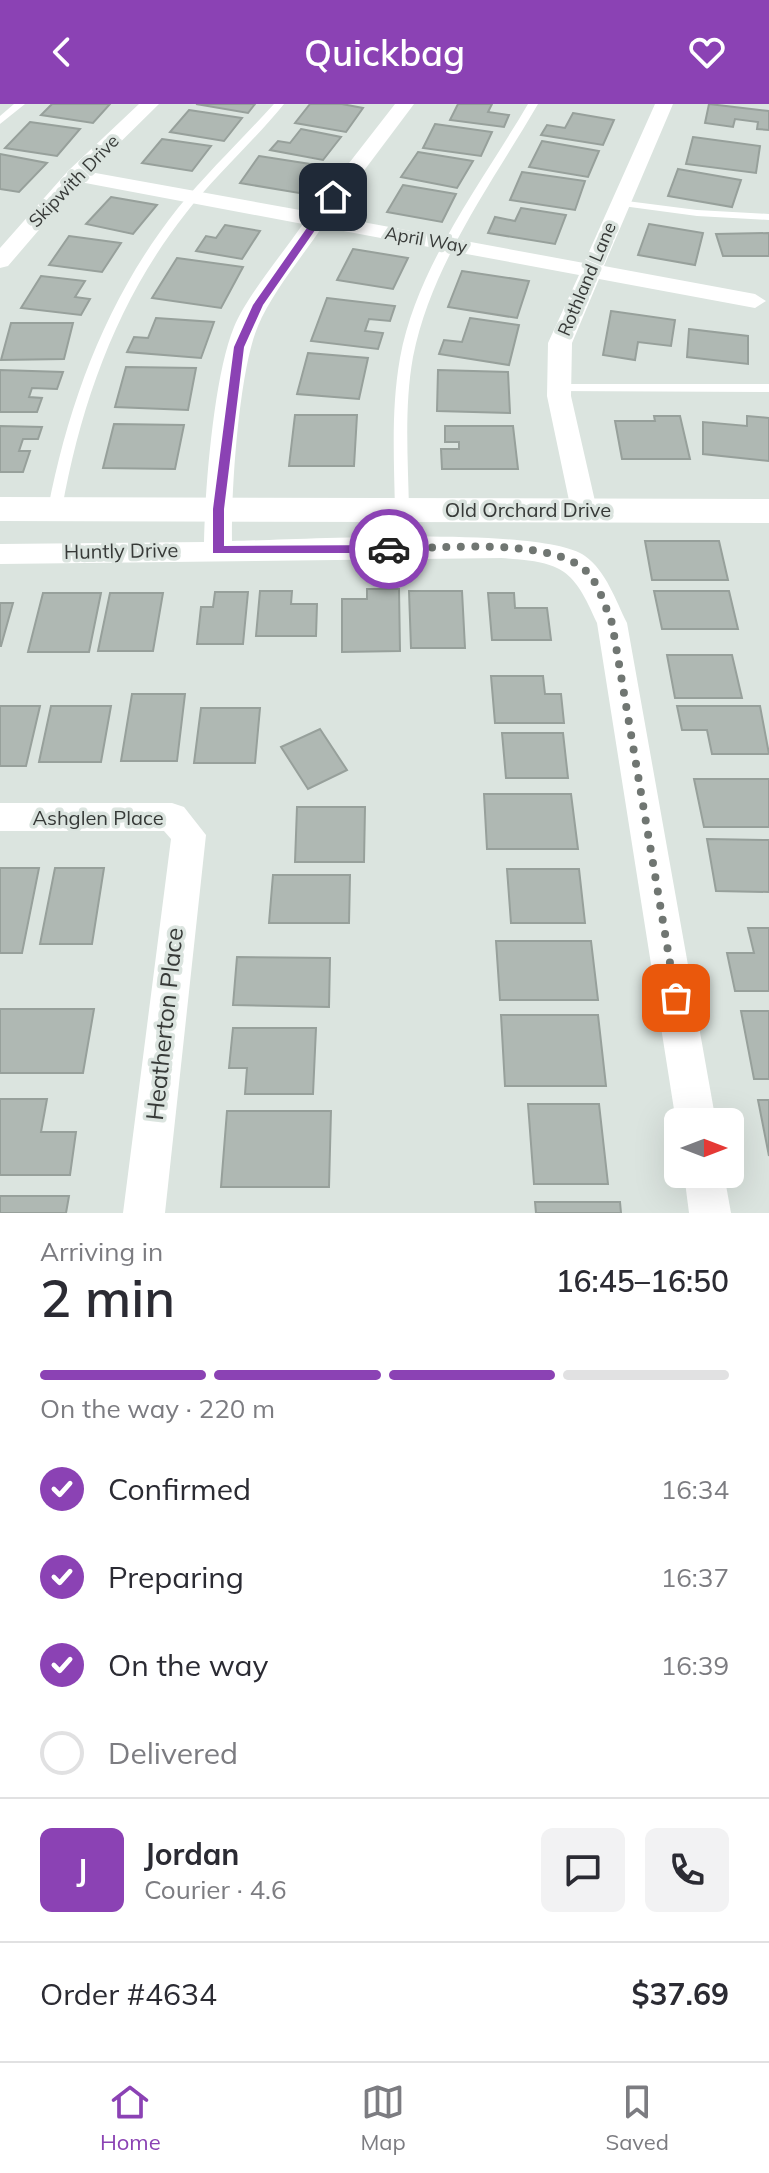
<!DOCTYPE html>
<meta charset="utf-8">
<style>
:root{--surface:#fff;--page:#f2f2f3;--text:#2b2b33;--muted:#7c7c81;--line:#e1e1e2;--accent:#8b42b4}
body{margin:0;font-family:Mulish,sans-serif;background:var(--page);color:var(--text);height:100vh;display:flex;flex-direction:column;font-size:30px;white-space:nowrap}
*{box-sizing:border-box;margin:0}
p{font-size:26px;color:var(--muted)}
.icon{flex:none;width:44px;height:44px;fill:none;stroke:currentColor;stroke-width:2;stroke-linecap:round;stroke-linejoin:round}
.map{position:relative;height:1109px;overflow:hidden}
.side{display:flex;flex-direction:column;background:var(--surface);flex:1}
.side>*{flex:none}
.needle{width:52px;rotate:90deg}
.fabs{position:absolute;left:664px;top:1004px;display:grid;gap:16px}
.fabs a{display:grid;place-items:center;width:80px;height:80px;border-radius:12px;background:var(--surface);box-shadow:0 8px 32px #0002;font-size:40px}
.pin{position:absolute;display:grid;place-items:center;width:68px;height:68px;color:#fff;margin:-34px;border-radius:16px;box-shadow:0 4px 12px #0006}
.courier{position:absolute;display:grid;place-items:center;width:80px;height:80px;margin:-40px;border:6px solid #8b42b4;border-radius:50%;background:#fff;color:#222;box-shadow:0 2px 10px #0007}
.overview em{font-style:normal;font-weight:600}
.overview div{display:flex;flex-direction:column-reverse}
.overview{display:flex;align-items:center;justify-content:space-between;height:136px;padding:0 40px}
h1{font-size:52px;font-weight:600;line-height:60px}
.bar{display:grid;grid-template-columns:repeat(4,1fr);gap:12px 8px;align-content:center;height:96px;padding:0 40px}
.bar i{height:10px;border-radius:6px;background:var(--line)}
.bar .current{background:var(--accent)}
.bar p{grid-column:span 4}
.line{display:flex;align-items:center;gap:20px;padding:0 40px;border-top:2px solid var(--line)}
.line div{flex:1}
.round{display:grid;place-items:center;flex:none;width:84px;height:84px;border-radius:12px;background:var(--page)}
ol{padding:0 40px;list-style:none}
li{display:flex;align-items:center;gap:24px;height:88px}
li p{margin-inline-start:auto}
li .icon{padding:8px;border-radius:50%;background:var(--accent);color:#fff;stroke-width:4}
li:last-child{color:var(--muted)}
li i{width:44px;height:44px;border:4px solid var(--line);border-radius:50%}
header{display:flex;justify-content:space-between;align-items:center;height:104px;padding:0 40px;background:var(--accent);color:#fff;font-size:36px;font-weight:600}
.dock{display:flex;justify-content:space-around;align-items:center;height:112px;border-top:2px solid var(--line);background:var(--surface);font-size:22px;color:var(--muted)}
.dock a{display:grid;justify-items:center;gap:4px}
.dock .current{color:var(--accent)}
.map>svg:first-child{display:block}
.building{fill:#afb8b3;stroke:#97a09b;stroke-width:2}
.lines{fill:none;stroke-linecap:round;stroke-linejoin:round}
.service{fill:#fff;fill-rule:evenodd}
.minor{fill:#fff;fill-rule:evenodd}
.tertiary{fill:#fff;fill-rule:evenodd}
.route{fill:#8b42b4}
.done{stroke:#707672;stroke-width:8;stroke-dasharray:0 14.4}
.labels{text-anchor:middle;stroke-width:7;stroke-linejoin:round;paint-order:stroke}
.far-street-label{font-size:18px;fill:#373a38;stroke:#dbe4df}
.street-label{font-size:20px;fill:#373a38;stroke:#dbe4df}
.near-street-label{font-size:24px;fill:#373a38;stroke:#dbe4df}
</style>
<header><svg class="icon" aria-label="back" viewBox="0 0 24 24"><path d="M15 5l-7 7 7 7"/></svg>Quickbag<svg class="icon" aria-label="heart" viewBox="0 0 24 24"><path d="M12 20l-8-8c-3-5 5-10 8-4 3-6 11-1 8 4z"/></svg></header>
<div class="map">
<svg width="769" height="1109" viewBox="0 0 769 1109">
<rect width="100%" height="100%" fill="#dbe4df"/>
<g class="building">
<polygon points="52,0 110,0 93,19 41,11"/>
<polygon points="196,0 255,0 248,9"/>
<polygon points="310,0 342,0 363,4 346,28 295,19"/>
<polygon points="458,0 492,0 488,8 509,11 504,23 450,16"/>
<polygon points="709,0 769,7 769,26 757,25 758,18 735,15 733,23 705,19"/>
<polygon points="189,6 242,14 224,37 170,28"/>
<polygon points="573,9 614,16 603,41 541,31 547,21 565,24"/>
<polygon points="30,18 80,25 57,52 5,44"/>
<polygon points="435,20 492,28 481,52 423,44"/>
<polygon points="301,25 341,33 323,56 270,46 278,37 290,39"/>
<polygon points="693,33 760,42 756,69 686,60"/>
<polygon points="162,35 211,42 192,67 142,59"/>
<polygon points="542,37 599,47 588,73 529,63"/>
<polygon points="418,48 473,57 457,84 401,73"/>
<polygon points="0,50 47,59 19,88 0,85"/>
<polygon points="259,52 317,61 299,89 240,79"/>
<polygon points="678,65 741,76 732,103 668,92"/>
<polygon points="522,68 585,77 575,106 510,96"/>
<polygon points="403,81 456,90 442,118 387,108"/>
<polygon points="111,93 157,101 133,130 86,120"/>
<polygon points="521,104 566,111 555,140 488,129 495,113 515,117"/>
<polygon points="649,120 703,129 695,161 638,151"/>
<polygon points="225,121 260,127 242,155 196,147 206,132 216,134"/>
<polygon points="769,129 769,152 723,152 716,130"/>
<polygon points="69,132 121,139 102,168 49,161"/>
<polygon points="353,145 408,154 393,185 337,176"/>
<polygon points="177,154 243,163 221,204 152,194"/>
<polygon points="462,167 529,177 517,214 448,203"/>
<polygon points="41,172 85,177 75,193 90,195 81,211 21,204"/>
<polygon points="327,194 395,202 390,217 369,215 365,227 383,229 378,245 311,237"/>
<polygon points="611,207 675,216 671,242 638,238 635,256 603,251"/>
<polygon points="156,214 214,218 201,254 127,248 134,233 148,234"/>
<polygon points="470,214 519,221 509,261 439,250 444,236 462,238"/>
<polygon points="11,219 73,219 64,255 1,256"/>
<polygon points="689,225 748,232 748,260 687,253"/>
<polygon points="308,249 368,254 359,295 297,290"/>
<polygon points="126,263 196,264 188,306 115,303"/>
<polygon points="0,266 63,268 57,285 32,284 29,293 42,294 37,308 0,308"/>
<polygon points="438,266 508,268 510,309 437,307"/>
<polygon points="295,311 357,311 354,362 289,362"/>
<polygon points="654,312 680,312 690,355 622,355 615,317 655,317"/>
<polygon points="747,312 769,314 769,357 703,350 703,318 747,322"/>
<polygon points="114,320 184,321 175,365 103,364"/>
<polygon points="0,322 42,323 38,335 23,335 19,347 30,347 23,368 0,368"/>
<polygon points="445,322 513,322 518,365 442,365 441,345 459,345 459,338 445,338"/>
<polygon points="645,437 719,437 728,476 652,476"/>
<polygon points="367,485 399,485 400,547 342,548 342,495 367,495"/>
<polygon points="260,487 292,487 291,500 317,500 316,532 256,532"/>
<polygon points="409,487 462,487 465,544 411,544"/>
<polygon points="654,487 729,487 738,525 662,525"/>
<polygon points="215,488 248,488 243,540 197,540 201,503 213,503"/>
<polygon points="43,489 101,489 89,548 28,548"/>
<polygon points="110,489 163,489 153,547 98,547"/>
<polygon points="488,489 514,489 515,504 547,504 551,536 492,536"/>
<polygon points="0,499 13,499 1,542 0,542"/>
<polygon points="667,551 732,551 742,594 675,594"/>
<polygon points="491,572 543,572 545,590 561,590 564,619 495,619"/>
<polygon points="132,590 185,590 177,657 121,657"/>
<polygon points="0,602 40,602 26,662 0,662"/>
<polygon points="51,602 111,602 101,658 39,658"/>
<polygon points="677,602 760,602 769,650 712,650 707,626 682,626"/>
<polygon points="201,604 260,604 255,659 194,659"/>
<polygon points="320,625 347,666 308,685 281,643"/>
<polygon points="502,629 563,629 568,674 506,674"/>
<polygon points="694,675 769,675 769,723 704,723"/>
<polygon points="484,690 571,690 578,745 487,745"/>
<polygon points="297,703 365,703 364,758 295,758"/>
<polygon points="707,735 769,736 769,788 716,787"/>
<polygon points="0,764 39,764 22,849 0,849"/>
<polygon points="55,764 104,764 92,840 40,840"/>
<polygon points="507,765 579,765 585,819 511,819"/>
<polygon points="273,771 350,771 349,819 269,819"/>
<polygon points="748,824 769,824 769,887 735,887 727,849 754,849"/>
<polygon points="496,837 591,837 598,896 500,896"/>
<polygon points="237,853 330,854 329,903 233,901"/>
<polygon points="0,905 94,905 83,969 0,969"/>
<polygon points="741,907 769,907 769,975 754,975"/>
<polygon points="501,911 598,911 606,982 505,982"/>
<polygon points="233,924 316,924 313,990 245,990 247,964 229,964"/>
<polygon points="0,995 47,995 41,1028 76,1028 70,1071 0,1071"/>
<polygon points="758,996 769,996 769,1052"/>
<polygon points="528,1000 599,1000 608,1080 534,1080"/>
<polygon points="227,1007 331,1007 329,1083 221,1083"/>
<polygon points="0,1092 69,1092 66,1109 0,1109"/>
<polygon points="535,1098 620,1098 621,1109 536,1109"/>
</g>
<g class="lines">
<g class="service">
<polygon points="14,0 25,0 0,20 0,12"/>
<path d="M274,0H284C253,38 216,71 186,109C118,195 81,298 62,405L60,409H50L48,405C69,296 108,192 178,104C208,68 242,35 274,0Z"/>
<path d="M528,0H538C492,79 431,161 413,253C404,303 408,355 409,406L402,411L397,410L395,406C394,356 391,304 400,254C417,162 481,80 528,0Z"/>
<polygon points="619,96 697,106 769,110 769,116 697,112 615,101 615,97"/>
<polygon points="558,280 769,280 769,288 553,287 551,284"/>
</g>
<g class="minor">
<path d="M139,0H159L90,68L311,108L395,0H414L330,112L584,159L655,0H673L604,162L755,190L766,197L755,204L599,175L572,239L571,292L597,406L594,413H574L571,406L547,292L548,239L579,171L322,123C302,153 271,190 258,222C239,266 231,387 232,437C297,436 541,421 585,452C606,467 616,497 627,519L716,1018H678V1022L676,1018L597,519C573,463 561,458 501,454L0,460V440L204,438C205,384 214,271 234,223C247,192 283,149 303,120L80,78L8,162L0,164V144L68,67Z"/>
<polygon points="0,699 172,699 184,703 206,731 165,1109 123,1109 171,735 164,727 0,727"/>
<polygon points="684,1070 724,1070 731,1109 689,1109"/>
</g>
<polygon class="tertiary" points="0,393 769,395 769,419 0,417"/>
</g>
<polygon class="route" points="330,91 338,93 263,201 244,243 224,405 224,442 389,441 395,445 389,449 213,449 213,405 234,243 253,201"/>
<g class="lines">
<path class="done" d="M389,445C437,445 563,430 592,474C601,487 606,505 612,519L676,894"/>
</g>
<g class="labels">
<g class="far-street-label">
<text transform="translate(74 77) rotate(-46)" y="6">Skipwith Drive</text>
<text transform="translate(426 136) rotate(10)" y="6">April Way</text>
<text transform="translate(587 175) rotate(-67)" y="6">Rothland Lane</text>
</g>
<g class="street-label">
<text x="528" y="413">Old Orchard Drive</text>
<text transform="translate(121 447) rotate(-1)" y="7">Huntly Drive</text>
<text x="98" y="721">Ashglen Place</text>
</g>
<g class="near-street-label">
<text transform="translate(165 920) rotate(-84)" y="8">Heatherton Place</text>
</g>
</g>
</svg>
<div class="fabs">
<a><svg class="needle" viewBox="-14 -14 28 28"><path d="M0-13l5 13h-10z" fill="#e53935"/><path d="M0 13l5-13h-10z" fill="#7c7c81"/></svg></a>
</div>
<div class="pin" style="left:676px;top:894px;background:#ea580c"><svg class="icon" aria-label="bag" viewBox="0 0 24 24"><path d="M5 8h14l-1 12H6zM9 8a3 3 0 0 1 6 0"/></svg></div>
<div class="pin" style="left:333px;top:93px;background:#1f2937"><svg class="icon" aria-label="home" viewBox="0 0 24 24"><path d="M3 11l9-7 9 7M6 9v11h12V9"/></svg></div>
<div class="courier" style="left:389px;top:445px"><svg class="icon" aria-label="car" viewBox="0 0 24 24"><path d="M5 17H2v-5l4-1 3-4h7l3 4 3 1v5h-3M9 17h6M6 11h13"/><circle cx="7" cy="17" r="2"/><circle cx="17" cy="17" r="2"/></svg></div>
</div>
<section class="side">
<div class="overview"><div><h1>2 min</h1><p>Arriving in</p></div><em>16:45–16:50</em></div>
<div class="bar"><i class="current"></i><i class="current"></i><i class="current"></i><i></i><p>On the way · 220 m</p></div>
<ol>
<li><svg class="icon" aria-label="check" viewBox="0 0 24 24"><path d="M5 12l5 5 9-10"/></svg>Confirmed<p>16:34</p></li>
<li><svg class="icon" aria-label="check" viewBox="0 0 24 24"><path d="M5 12l5 5 9-10"/></svg>Preparing<p>16:37</p></li>
<li><svg class="icon" aria-label="check" viewBox="0 0 24 24"><path d="M5 12l5 5 9-10"/></svg>On the way<p>16:39</p></li>
<li><i></i>Delivered</li>
</ol>
<div class="line" style="height:144px"><b class="round" style="background:var(--accent);color:#fff">J</b><div><b>Jordan</b><p>Courier · 4.6</p></div><a class="round"><svg class="icon" aria-label="chat" viewBox="0 0 24 24"><path d="M4 5h16v11H9l-5 4z"/></svg></a><a class="round"><svg class="icon" aria-label="phone" viewBox="0 0 24 24"><path d="M5 4h4l2 5-3 2q2 4 5 5l2-3 5 2v4C11 20 4 13 5 4z"/></svg></a></div>
<div class="line" style="height:104px"><div>Order #4634</div><b>$37.69</b></div>
</section>
<nav class="dock">
<a class="current"><svg class="icon" aria-label="home" viewBox="0 0 24 24"><path d="M3 11l9-7 9 7M6 9v11h12V9"/></svg>Home</a>
<a><svg class="icon" aria-label="map" viewBox="0 0 24 24"><path d="M3 6l6-2 6 2 6-2v14l-6 2-6-2-6 2zM9 4v14M15 6v14"/></svg>Map</a>
<a><svg class="icon" aria-label="saved" viewBox="0 0 24 24"><path d="M7 4h10v16l-5-4-5 4z"/></svg>Saved</a>
</nav>
